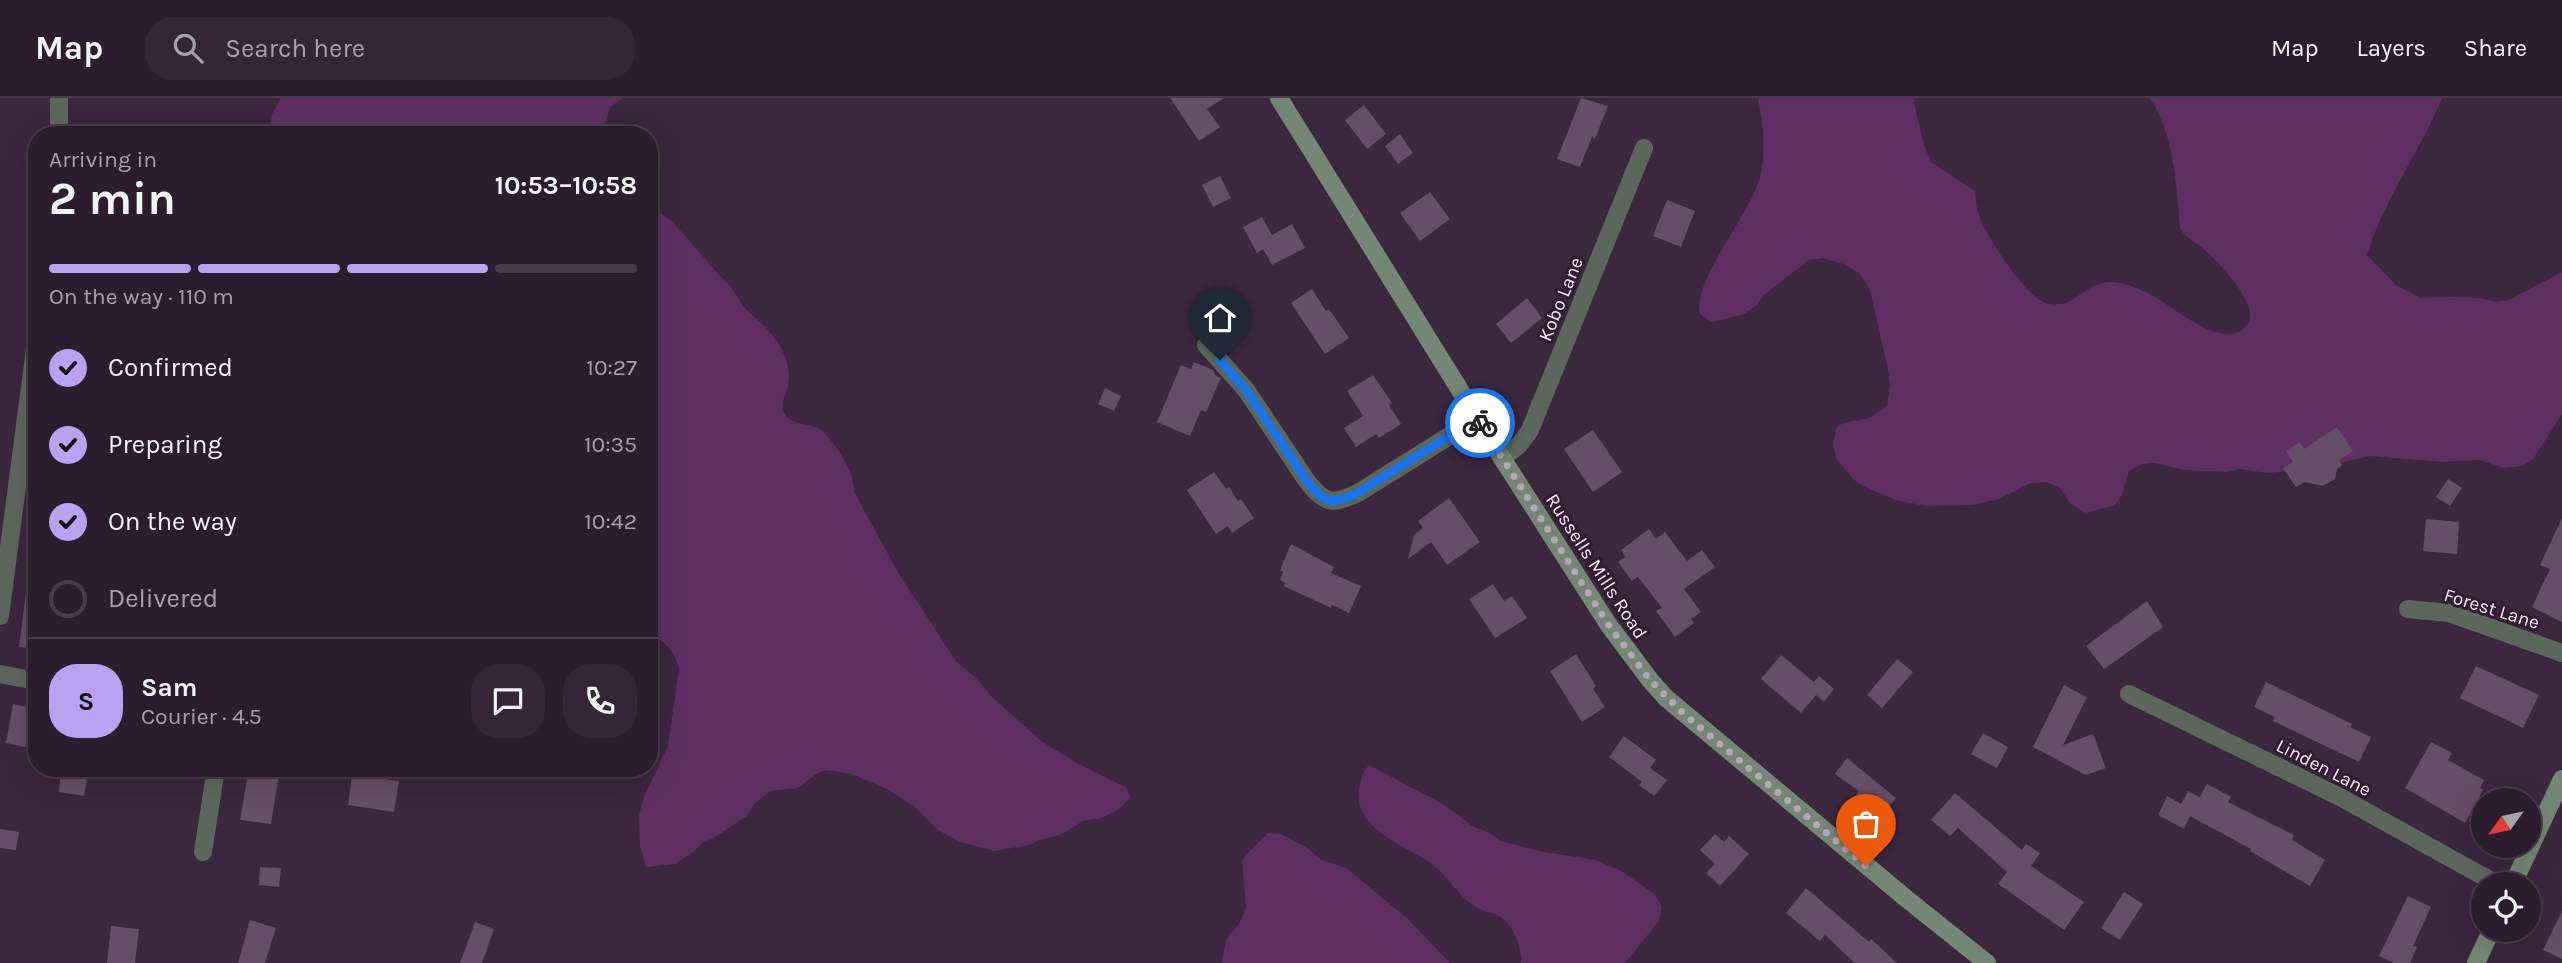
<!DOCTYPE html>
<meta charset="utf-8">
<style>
:root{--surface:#2c1d2e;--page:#342636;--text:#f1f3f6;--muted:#a6a2aa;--line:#483b4a;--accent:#bca0f2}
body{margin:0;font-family:Karla,sans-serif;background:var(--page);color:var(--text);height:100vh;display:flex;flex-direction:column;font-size:26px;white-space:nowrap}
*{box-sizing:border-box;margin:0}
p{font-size:23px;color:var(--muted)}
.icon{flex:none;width:38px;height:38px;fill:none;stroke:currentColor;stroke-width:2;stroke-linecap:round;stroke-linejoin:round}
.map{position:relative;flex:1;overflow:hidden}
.details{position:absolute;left:28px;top:28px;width:630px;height:651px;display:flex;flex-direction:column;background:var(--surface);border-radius:28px;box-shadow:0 7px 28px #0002,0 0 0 2px var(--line)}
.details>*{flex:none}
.needle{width:46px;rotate:237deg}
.fabs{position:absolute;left:2471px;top:690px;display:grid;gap:14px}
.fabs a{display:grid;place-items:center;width:70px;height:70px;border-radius:50%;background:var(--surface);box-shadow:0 7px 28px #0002,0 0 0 2px var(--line);font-size:35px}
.pin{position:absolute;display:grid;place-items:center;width:60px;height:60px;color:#fff;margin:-72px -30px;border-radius:50% 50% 50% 0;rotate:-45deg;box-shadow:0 0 7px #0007}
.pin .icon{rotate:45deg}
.courier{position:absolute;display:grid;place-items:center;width:70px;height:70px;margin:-35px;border:5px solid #1a73e8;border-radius:50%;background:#fff;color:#222;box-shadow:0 2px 9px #0007}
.summary em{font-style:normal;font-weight:700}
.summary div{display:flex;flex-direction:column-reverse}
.summary{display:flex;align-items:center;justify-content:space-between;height:119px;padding:0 21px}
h1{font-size:46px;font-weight:700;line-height:52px}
.bar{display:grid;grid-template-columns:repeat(4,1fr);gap:10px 7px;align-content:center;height:84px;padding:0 21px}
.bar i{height:9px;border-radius:5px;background:var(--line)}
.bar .selected{background:var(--accent)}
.bar p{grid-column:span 4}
.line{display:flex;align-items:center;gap:18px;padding:0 21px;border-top:2px solid var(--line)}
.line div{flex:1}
.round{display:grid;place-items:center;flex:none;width:74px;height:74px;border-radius:28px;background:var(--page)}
ol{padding:0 21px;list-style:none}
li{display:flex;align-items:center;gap:21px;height:77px}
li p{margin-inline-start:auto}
li .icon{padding:7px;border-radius:50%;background:var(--accent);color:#111;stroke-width:4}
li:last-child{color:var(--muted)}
li i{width:38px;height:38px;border:4px solid var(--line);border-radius:50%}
header{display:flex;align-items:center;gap:42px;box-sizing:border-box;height:98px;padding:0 35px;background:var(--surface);border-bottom:2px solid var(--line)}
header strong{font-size:33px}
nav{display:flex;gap:38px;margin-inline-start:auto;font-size:24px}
.search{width:490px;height:63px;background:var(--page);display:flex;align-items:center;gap:18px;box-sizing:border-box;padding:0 24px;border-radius:28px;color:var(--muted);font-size:26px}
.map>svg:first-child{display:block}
.green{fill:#5f2f64}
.building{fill:#654e67}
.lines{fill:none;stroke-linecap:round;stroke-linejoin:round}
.street{stroke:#5c675c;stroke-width:18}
.secondary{stroke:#748674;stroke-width:18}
.done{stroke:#b5a5b7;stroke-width:7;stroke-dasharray:0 12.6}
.route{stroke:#1a73e8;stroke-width:9}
.labels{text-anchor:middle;stroke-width:6;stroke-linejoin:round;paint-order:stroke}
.street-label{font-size:19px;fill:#f7e9f8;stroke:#311d33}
</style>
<header>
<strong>Map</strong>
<div class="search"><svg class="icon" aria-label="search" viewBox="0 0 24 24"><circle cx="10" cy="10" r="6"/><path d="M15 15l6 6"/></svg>Search here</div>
<nav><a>Map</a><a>Layers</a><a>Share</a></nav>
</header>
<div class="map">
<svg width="2562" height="865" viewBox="0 0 2562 865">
<rect width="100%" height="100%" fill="#3b273e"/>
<g class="green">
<polygon points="281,0 623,0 610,9 601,37 269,37 272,16"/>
<path d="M1758,0H1913L1923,44L1931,64L1975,93C1976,100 1976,108 1978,115C1985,137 2023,194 2043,204C2047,206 2055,207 2059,206C2068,206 2075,200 2082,195C2107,178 2120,183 2146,194C2169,204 2222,255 2245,229C2248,226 2249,225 2250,220C2254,201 2215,160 2200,148C2192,142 2186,140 2180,131C2176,85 2175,40 2150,0H2442C2420,54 2384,101 2367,157L2396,187L2420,200L2454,199L2479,200L2495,204L2509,202L2562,174V316L2533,361L2522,368L2505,370L2479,362L2443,364L2371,358L2313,371L2267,375L2239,371L2227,374L2185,372L2154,365L2142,366L2129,373L2122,397L2115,407L2085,415L2070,405L2060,390L2046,384L2031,385L1999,401L1973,407L1925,408L1896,402L1862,388L1853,381L1836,360L1833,347L1836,330L1843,325L1870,320L1887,308L1890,287L1888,271L1870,192L1859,175L1846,167L1823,160L1809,162L1764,197L1757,207L1742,217L1712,224L1700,216C1691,183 1754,113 1761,75C1766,49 1763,25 1758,0Z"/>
<path d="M649,107L672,123L720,178C734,188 738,205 750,215C771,233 787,250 789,278C790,290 779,303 784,315C790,327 808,325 818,330C832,338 857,378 854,394L899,476L956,563L976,580L992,599L1041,643L1075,664L1125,689L1131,699L1119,711L1102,720L1083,723L1062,736L1039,742L1030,747L994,753L958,743L938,732L914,708L885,690L852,676L826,672L816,676L798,690L770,693L754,706L748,717L712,741L704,743L693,754L675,766L646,769L640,748L639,717L644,699L668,648L679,571C675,552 664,544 649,533Z"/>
<path d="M1369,667L1441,705L1474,729L1490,735L1501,743L1539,753L1596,762L1623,774L1654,796L1662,808L1659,823L1625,865H1521C1522,849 1513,826 1499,818C1491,814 1481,813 1474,808C1458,798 1448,778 1432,766C1406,747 1353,732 1359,691C1361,680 1362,675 1369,667Z"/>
<polygon points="1268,735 1281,736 1306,749 1322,762 1346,770 1407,820 1450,865 1222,865 1226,841 1239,826 1246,810 1242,761"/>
</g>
<g class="building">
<polygon points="1170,0 1224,0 1207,11 1220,29 1199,43"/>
<polygon points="1581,0 1608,8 1595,41 1592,39 1580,69 1557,61"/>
<polygon points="1364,7 1386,36 1367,51 1345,22"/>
<polygon points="1400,36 1413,55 1398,66 1385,48"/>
<polygon points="1220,78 1231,100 1213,109 1202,87"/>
<polygon points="1430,94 1450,121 1420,143 1400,115"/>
<polygon points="1667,102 1695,113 1681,149 1653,138"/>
<polygon points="1262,119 1272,137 1292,126 1305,150 1272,167 1263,151 1257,155 1243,129"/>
<polygon points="1312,191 1326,213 1329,211 1349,240 1325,256 1291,205"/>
<polygon points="1527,200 1542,220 1511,245 1496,226"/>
<polygon points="1194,264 1213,272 1215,277 1221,280 1206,314 1201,312 1190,338 1157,324 1181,267 1191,271"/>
<polygon points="1373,277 1392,305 1389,307 1401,326 1379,340 1376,336 1356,349 1344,330 1363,318 1347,293"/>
<polygon points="1105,290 1121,298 1114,313 1098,306"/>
<polygon points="2337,329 2353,353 2339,362 2342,367 2337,371 2335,381 2323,388 2304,384 2296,389 2283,370 2293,364 2286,353 2300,344 2304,351"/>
<polygon points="1593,332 1622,374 1593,394 1564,351"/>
<polygon points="1214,374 1226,391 1229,389 1238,403 1241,401 1254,420 1232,435 1228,428 1216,436 1187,392"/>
<polygon points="2448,381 2462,390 2450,408 2436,399"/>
<polygon points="1449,400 1480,444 1447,467 1431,444 1408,461 1414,437 1423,430 1418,423"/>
<polygon points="2562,420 2562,524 2532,509 2550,471 2540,467"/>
<polygon points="2426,421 2459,424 2457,456 2423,453"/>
<polygon points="1649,431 1656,441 1665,434 1687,463 1702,452 1715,469 1684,491 1701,514 1691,521 1694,525 1675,539 1656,513 1662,510 1638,479 1632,483 1618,464 1625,459 1621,452"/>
<polygon points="1291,446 1334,469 1331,475 1361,488 1349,515 1332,507 1331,510 1284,488 1285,485 1280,482 1283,474 1280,472"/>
<polygon points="1493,486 1504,503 1512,498 1527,520 1495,540 1469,501"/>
<polygon points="26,494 37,495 37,551 19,549"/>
<polygon points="2147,503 2163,529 2104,571 2086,548"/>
<polygon points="1576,556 1596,588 1593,591 1605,609 1582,624 1550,573"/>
<polygon points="1781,557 1814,584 1819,578 1834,591 1824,604 1816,597 1801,615 1761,581"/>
<polygon points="1897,561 1913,574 1882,610 1867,597"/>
<polygon points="2476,568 2539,597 2523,630 2460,600"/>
<polygon points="2266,584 2352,626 2350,629 2371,639 2359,664 2273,623 2275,619 2254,609"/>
<polygon points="2064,587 2087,599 2063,647 2093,636 2106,670 2086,677 2033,649"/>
<polygon points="13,606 33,610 32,618 36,619 30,650 6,645"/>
<polygon points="1983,635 2008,649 1997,670 1971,656"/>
<polygon points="1624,638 1656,662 1650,670 1667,682 1654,698 1639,687 1642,684 1609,659"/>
<polygon points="2431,644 2452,655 2448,662 2484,682 2480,690 2483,692 2465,725 2405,690"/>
<polygon points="1847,660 1896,700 1883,717 1856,697 1859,693 1835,676"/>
<polygon points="61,670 88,673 84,698 59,694"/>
<polygon points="249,670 280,670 271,726 240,722"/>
<polygon points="352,677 399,683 394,714 348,707"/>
<polygon points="2207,686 2231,699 2228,704 2294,737 2292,742 2325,762 2310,788 2250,753 2251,751 2190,718 2184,731 2158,717 2167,698 2181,706 2188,693 2200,699"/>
<polygon points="1955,695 2022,752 2026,746 2040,755 2031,768 2084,804 2064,832 1998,786 2007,774 1958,730 1950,738 1931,722"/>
<polygon points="0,731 19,734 16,752 0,750"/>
<polygon points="1715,736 1724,744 1729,738 1749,756 1720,788 1706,775 1715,766 1700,752"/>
<polygon points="260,769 281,770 279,789 259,787"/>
<polygon points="1806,790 1869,844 1871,841 1897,865 1855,865 1825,837 1820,843 1786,815"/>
<polygon points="2124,794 2143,806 2120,842 2101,830"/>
<polygon points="2408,798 2431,809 2413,848 2417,849 2410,865 2394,865 2379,858"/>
<polygon points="2562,813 2562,861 2543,852"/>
<polygon points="250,822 276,830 265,865 238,865"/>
<polygon points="475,824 494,831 482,865 460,865"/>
<polygon points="111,828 139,831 135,865 107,865"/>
</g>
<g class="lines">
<g class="street">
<polyline points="59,0 59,37"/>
<path d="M1206,247L1247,293L1309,386C1327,407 1333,406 1358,395L1478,320"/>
<polyline points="1502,360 1519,347 1530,332 1644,50"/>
<polyline points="2408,511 2449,515 2562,555"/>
<polyline points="0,518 37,236"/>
<polyline points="0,576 37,583"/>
<polyline points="2129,596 2340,699 2497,786"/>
<polyline points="203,754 216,670"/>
</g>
<g class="secondary">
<polyline points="1279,0 1502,360 1608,526 1650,582 1666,600 1720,645 1908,802 1987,865"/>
<polyline points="2513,786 2562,681"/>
<polyline points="2476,865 2492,831"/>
</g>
</g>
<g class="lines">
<polyline class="done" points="1480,325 1608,526 1650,582 1684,616 1866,768"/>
<path class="route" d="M1220,262L1247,293L1309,386C1327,407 1333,406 1358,395L1478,320L1480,325"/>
</g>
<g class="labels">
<g class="street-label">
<text transform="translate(1560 201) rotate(-68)" y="7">Kobo Lane</text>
<text transform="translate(1597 468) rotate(57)" y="7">Russells Mills Road</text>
<text transform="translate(2492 510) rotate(17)" y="7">Forest Lane</text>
<text transform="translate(2324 669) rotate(27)" y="7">Linden Lane</text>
</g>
</g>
</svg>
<div class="fabs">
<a><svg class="needle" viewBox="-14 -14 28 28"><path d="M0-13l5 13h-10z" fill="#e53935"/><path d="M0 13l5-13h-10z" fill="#a6a2aa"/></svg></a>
<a><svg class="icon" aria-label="locate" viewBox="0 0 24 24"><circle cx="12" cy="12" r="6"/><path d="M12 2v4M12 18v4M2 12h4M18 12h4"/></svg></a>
</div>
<div class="pin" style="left:1866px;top:768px;background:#ea580c"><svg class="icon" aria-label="bag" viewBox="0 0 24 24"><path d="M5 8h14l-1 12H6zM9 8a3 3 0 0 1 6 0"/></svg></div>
<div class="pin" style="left:1220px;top:262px;background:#1f2937"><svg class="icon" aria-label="home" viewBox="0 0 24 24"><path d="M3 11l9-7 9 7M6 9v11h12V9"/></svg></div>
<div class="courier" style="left:1480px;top:325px"><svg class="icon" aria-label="bike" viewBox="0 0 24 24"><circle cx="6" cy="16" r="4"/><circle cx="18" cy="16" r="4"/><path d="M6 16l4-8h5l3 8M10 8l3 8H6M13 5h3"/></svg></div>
<section class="details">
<div class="summary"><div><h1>2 min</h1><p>Arriving in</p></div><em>10:53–10:58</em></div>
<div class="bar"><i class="selected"></i><i class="selected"></i><i class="selected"></i><i></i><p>On the way · 110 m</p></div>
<ol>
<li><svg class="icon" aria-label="check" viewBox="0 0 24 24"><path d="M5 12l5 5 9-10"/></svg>Confirmed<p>10:27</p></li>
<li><svg class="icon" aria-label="check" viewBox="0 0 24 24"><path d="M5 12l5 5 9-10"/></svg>Preparing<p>10:35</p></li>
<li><svg class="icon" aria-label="check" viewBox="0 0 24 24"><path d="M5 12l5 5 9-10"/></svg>On the way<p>10:42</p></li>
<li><i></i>Delivered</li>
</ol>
<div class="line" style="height:126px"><b class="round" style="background:var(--accent);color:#111">S</b><div><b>Sam</b><p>Courier · 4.5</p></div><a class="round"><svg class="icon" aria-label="chat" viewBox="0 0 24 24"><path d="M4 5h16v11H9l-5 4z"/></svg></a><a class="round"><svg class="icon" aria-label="phone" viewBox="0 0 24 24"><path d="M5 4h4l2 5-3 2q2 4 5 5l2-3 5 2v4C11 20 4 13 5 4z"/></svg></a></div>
</section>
</div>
